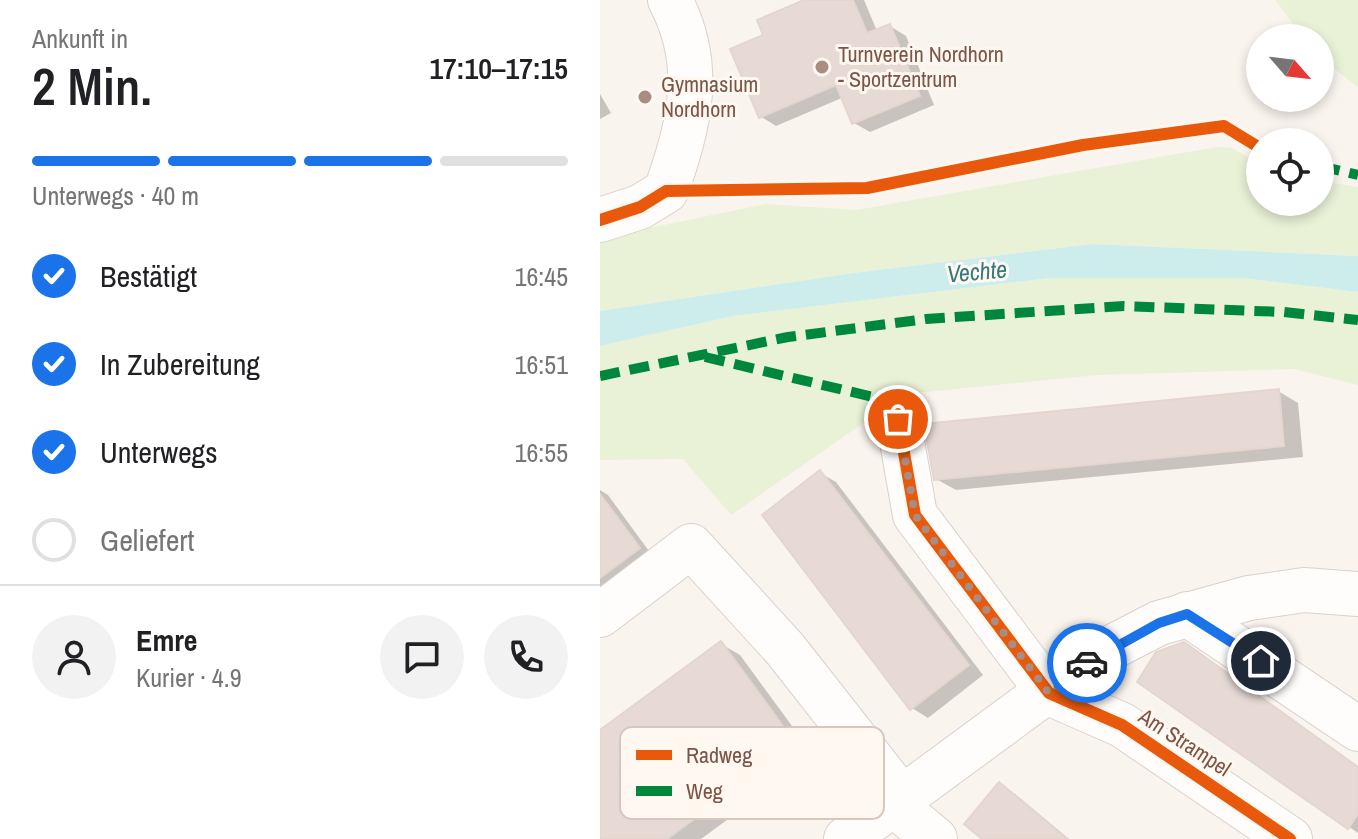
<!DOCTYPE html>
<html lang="de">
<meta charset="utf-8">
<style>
:root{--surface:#fff;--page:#f2f2f2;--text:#202124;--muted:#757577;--line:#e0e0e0;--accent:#1a73e8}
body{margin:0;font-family:"Archivo Narrow",sans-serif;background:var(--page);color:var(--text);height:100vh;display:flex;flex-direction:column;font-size:30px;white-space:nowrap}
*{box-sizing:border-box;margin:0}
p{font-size:26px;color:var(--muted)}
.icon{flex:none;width:44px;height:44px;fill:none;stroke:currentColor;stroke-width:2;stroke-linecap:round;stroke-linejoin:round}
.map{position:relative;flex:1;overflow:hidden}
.drawer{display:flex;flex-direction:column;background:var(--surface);width:600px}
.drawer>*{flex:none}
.needle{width:52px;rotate:118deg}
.controls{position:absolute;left:646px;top:24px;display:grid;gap:16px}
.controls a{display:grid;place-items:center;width:88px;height:88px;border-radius:50%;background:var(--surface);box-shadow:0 4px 12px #0003;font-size:40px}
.pin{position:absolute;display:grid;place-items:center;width:68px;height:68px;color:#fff;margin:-34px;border:4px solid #fff;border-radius:50%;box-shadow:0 2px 8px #0007}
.courier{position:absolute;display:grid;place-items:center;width:80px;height:80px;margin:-40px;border:6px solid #1a73e8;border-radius:50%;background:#fff;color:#222;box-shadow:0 2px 10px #0007}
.overview em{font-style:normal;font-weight:600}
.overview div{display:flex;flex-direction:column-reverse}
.overview{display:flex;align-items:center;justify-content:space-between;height:136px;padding:0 32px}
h1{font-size:52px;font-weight:600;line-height:60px}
.bar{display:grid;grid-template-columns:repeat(4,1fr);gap:12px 8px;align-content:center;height:96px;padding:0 32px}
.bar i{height:10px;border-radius:6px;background:var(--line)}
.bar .selected{background:var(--accent)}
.bar p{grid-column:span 4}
.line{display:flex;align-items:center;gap:20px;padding:0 32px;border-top:2px solid var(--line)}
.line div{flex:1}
.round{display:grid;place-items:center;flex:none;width:84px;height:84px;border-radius:42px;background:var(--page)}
ol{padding:0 32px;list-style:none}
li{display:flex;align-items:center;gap:24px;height:88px}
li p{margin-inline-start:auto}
li .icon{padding:8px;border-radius:50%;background:var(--accent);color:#fff;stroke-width:4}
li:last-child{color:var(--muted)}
li i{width:44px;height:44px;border:4px solid var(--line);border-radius:50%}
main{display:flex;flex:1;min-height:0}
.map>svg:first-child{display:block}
.green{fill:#e9f1d7}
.water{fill:#cdedec}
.shadow{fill:#0003}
.building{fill:#e7dad5;stroke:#e4d6cf;stroke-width:2}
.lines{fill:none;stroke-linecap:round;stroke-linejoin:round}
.minor-casing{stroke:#d9d1cc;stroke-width:46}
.minor{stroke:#fefdfc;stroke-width:44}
.quiet{stroke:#00873e;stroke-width:10;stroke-dasharray:20 10;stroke-linecap:butt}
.cycleway-casing{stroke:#fff8f1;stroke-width:17}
.cycleway{stroke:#e8590c;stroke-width:12}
.done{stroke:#a98d82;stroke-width:8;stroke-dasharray:0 14.4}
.route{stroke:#1a73e8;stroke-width:10}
.poi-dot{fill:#a98d82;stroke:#fff8f1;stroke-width:3}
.labels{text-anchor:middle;stroke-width:6;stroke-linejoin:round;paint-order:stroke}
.poi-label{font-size:22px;fill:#7d5548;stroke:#fff8f1;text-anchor:start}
.street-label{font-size:22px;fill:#7d5548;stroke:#fff8f1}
.water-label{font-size:24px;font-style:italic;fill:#37797c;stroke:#fff8f1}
.key{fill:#fff8f1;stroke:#d8c7be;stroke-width:2}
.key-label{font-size:22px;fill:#7d5548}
</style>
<main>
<section class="drawer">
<div class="overview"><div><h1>2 Min.</h1><p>Ankunft in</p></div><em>17:10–17:15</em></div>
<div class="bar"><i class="selected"></i><i class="selected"></i><i class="selected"></i><i></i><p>Unterwegs · 40 m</p></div>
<ol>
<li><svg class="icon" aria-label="check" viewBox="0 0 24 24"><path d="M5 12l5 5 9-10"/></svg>Bestätigt<p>16:45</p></li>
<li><svg class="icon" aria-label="check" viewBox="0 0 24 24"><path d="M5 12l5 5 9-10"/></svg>In Zubereitung<p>16:51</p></li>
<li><svg class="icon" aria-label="check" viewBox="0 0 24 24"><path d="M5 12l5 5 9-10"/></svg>Unterwegs<p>16:55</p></li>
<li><i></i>Geliefert</li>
</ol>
<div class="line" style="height:144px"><a class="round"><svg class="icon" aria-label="person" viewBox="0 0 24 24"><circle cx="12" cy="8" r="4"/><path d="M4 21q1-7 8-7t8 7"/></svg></a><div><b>Emre</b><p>Kurier · 4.9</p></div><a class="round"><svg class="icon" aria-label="chat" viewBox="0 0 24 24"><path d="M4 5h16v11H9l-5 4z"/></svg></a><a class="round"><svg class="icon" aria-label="phone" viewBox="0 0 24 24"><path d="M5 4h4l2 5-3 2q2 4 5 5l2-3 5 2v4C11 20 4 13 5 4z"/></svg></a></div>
</section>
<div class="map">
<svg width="758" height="839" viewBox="0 0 758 839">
<rect width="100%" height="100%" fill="#faf4ee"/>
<g class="green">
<polygon points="675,0 758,0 758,87 720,58 720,38 704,38"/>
<polygon points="617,147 632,148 660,164 660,202 720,202 720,181 758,187 758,256 493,244 253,273 0,311 0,238 166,204 256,210"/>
<polygon points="450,278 643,278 758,292 758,385 694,369 497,375 305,394 131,515 83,459 0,460 0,346 133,316"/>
</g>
<polygon class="water" points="493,244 758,256 758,292 643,278 450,278 133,316 0,346 0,311 253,273"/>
<g class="shadow">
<polygon points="209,0 264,0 277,31 290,26 306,36 334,105 270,132 254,123 244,97 176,126 160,116 166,36"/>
<polygon points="0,94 11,113 0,119"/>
<polygon points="678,391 698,403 703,457 356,490 336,479"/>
<polygon points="220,473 236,482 383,675 328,718 312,708"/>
<polygon points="0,490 8,495 54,558 0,592"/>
<polygon points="121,644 140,655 214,756 101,839 0,839 0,732"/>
<polygon points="758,767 758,833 749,827"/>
<polygon points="399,785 415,794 469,839 385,839"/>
</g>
<g class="building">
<polygon points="204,0 253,0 267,33 290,24 320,96 252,124 236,85 159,118 130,49 163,35 157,20"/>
<polygon points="679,389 684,446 334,480 324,424"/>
<polygon points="220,470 369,665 310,710 162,515"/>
<polygon points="0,494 40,548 0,578"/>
<polygon points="121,641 196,744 67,839 0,839 0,730"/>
<polygon points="584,642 758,767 758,814 748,829 537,682 556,652"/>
<polygon points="399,782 467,839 382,839 364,824"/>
</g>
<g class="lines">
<defs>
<g id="minor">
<path d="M0,220L40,207L66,191C89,125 105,66 70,0"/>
<polyline points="298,419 315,515 449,693 522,725 690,839"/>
<polyline points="587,614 758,729"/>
<polyline points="0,615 91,546 185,649 302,798"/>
<polyline points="293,804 335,839"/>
<polyline points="246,839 495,656 559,623 649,598 704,590 758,594"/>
</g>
</defs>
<use href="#minor" class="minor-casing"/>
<use href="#minor" class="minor"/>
<g class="quiet">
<polyline points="720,166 758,175"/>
<polyline points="105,357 290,401 298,419"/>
<polyline points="0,376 188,337 326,319 524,306 684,312 758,320"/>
</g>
<defs>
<g id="cycleway">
<polyline points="0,220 40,207 66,191 267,188 483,145 624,126 660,148"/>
<polyline points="298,419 315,515 449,693 522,725 690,839"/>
</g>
</defs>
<use href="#cycleway" class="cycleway-casing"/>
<use href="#cycleway" class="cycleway"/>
</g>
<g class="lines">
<polyline class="done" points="298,419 315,515 449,693 487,663"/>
<polyline class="route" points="487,663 559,623 587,614 661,661"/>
</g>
<g class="poi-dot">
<circle cx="222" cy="67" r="8"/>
<circle cx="45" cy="97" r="8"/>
</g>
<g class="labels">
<g class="poi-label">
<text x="238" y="62">Turnverein Nordhorn<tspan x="238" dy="25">- Sportzentrum</tspan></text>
<text x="61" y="92">Gymnasium<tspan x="61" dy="25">Nordhorn</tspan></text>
</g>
<g class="street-label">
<text transform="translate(585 742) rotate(33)" y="8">Am Strampel</text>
</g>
<g class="water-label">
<text transform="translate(377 272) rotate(-5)" y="8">Vechte</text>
</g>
</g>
<rect x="20" y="727" width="264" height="92" rx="12" class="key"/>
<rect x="36" y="750" width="36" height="10" fill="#e8590c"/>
<rect x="36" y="786" width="36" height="10" fill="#00873e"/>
<g class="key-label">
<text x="86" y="763">Radweg</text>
<text x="86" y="799">Weg</text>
</g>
</svg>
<div class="controls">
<a><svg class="needle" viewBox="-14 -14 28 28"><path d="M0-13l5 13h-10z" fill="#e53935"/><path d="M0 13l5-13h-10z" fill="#757577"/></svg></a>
<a><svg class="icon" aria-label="locate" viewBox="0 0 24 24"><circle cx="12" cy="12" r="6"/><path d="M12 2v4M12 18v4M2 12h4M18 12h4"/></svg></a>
</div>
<div class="pin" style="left:298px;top:419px;background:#ea580c"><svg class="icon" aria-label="bag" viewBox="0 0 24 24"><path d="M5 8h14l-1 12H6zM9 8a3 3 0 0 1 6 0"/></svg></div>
<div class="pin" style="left:661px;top:661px;background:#1f2937"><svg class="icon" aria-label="home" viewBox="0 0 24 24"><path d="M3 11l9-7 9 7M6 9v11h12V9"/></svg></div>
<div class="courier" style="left:487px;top:663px"><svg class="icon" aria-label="car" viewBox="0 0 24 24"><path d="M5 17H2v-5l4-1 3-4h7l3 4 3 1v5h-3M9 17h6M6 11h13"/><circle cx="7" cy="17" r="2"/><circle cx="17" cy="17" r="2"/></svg></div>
</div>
</main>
